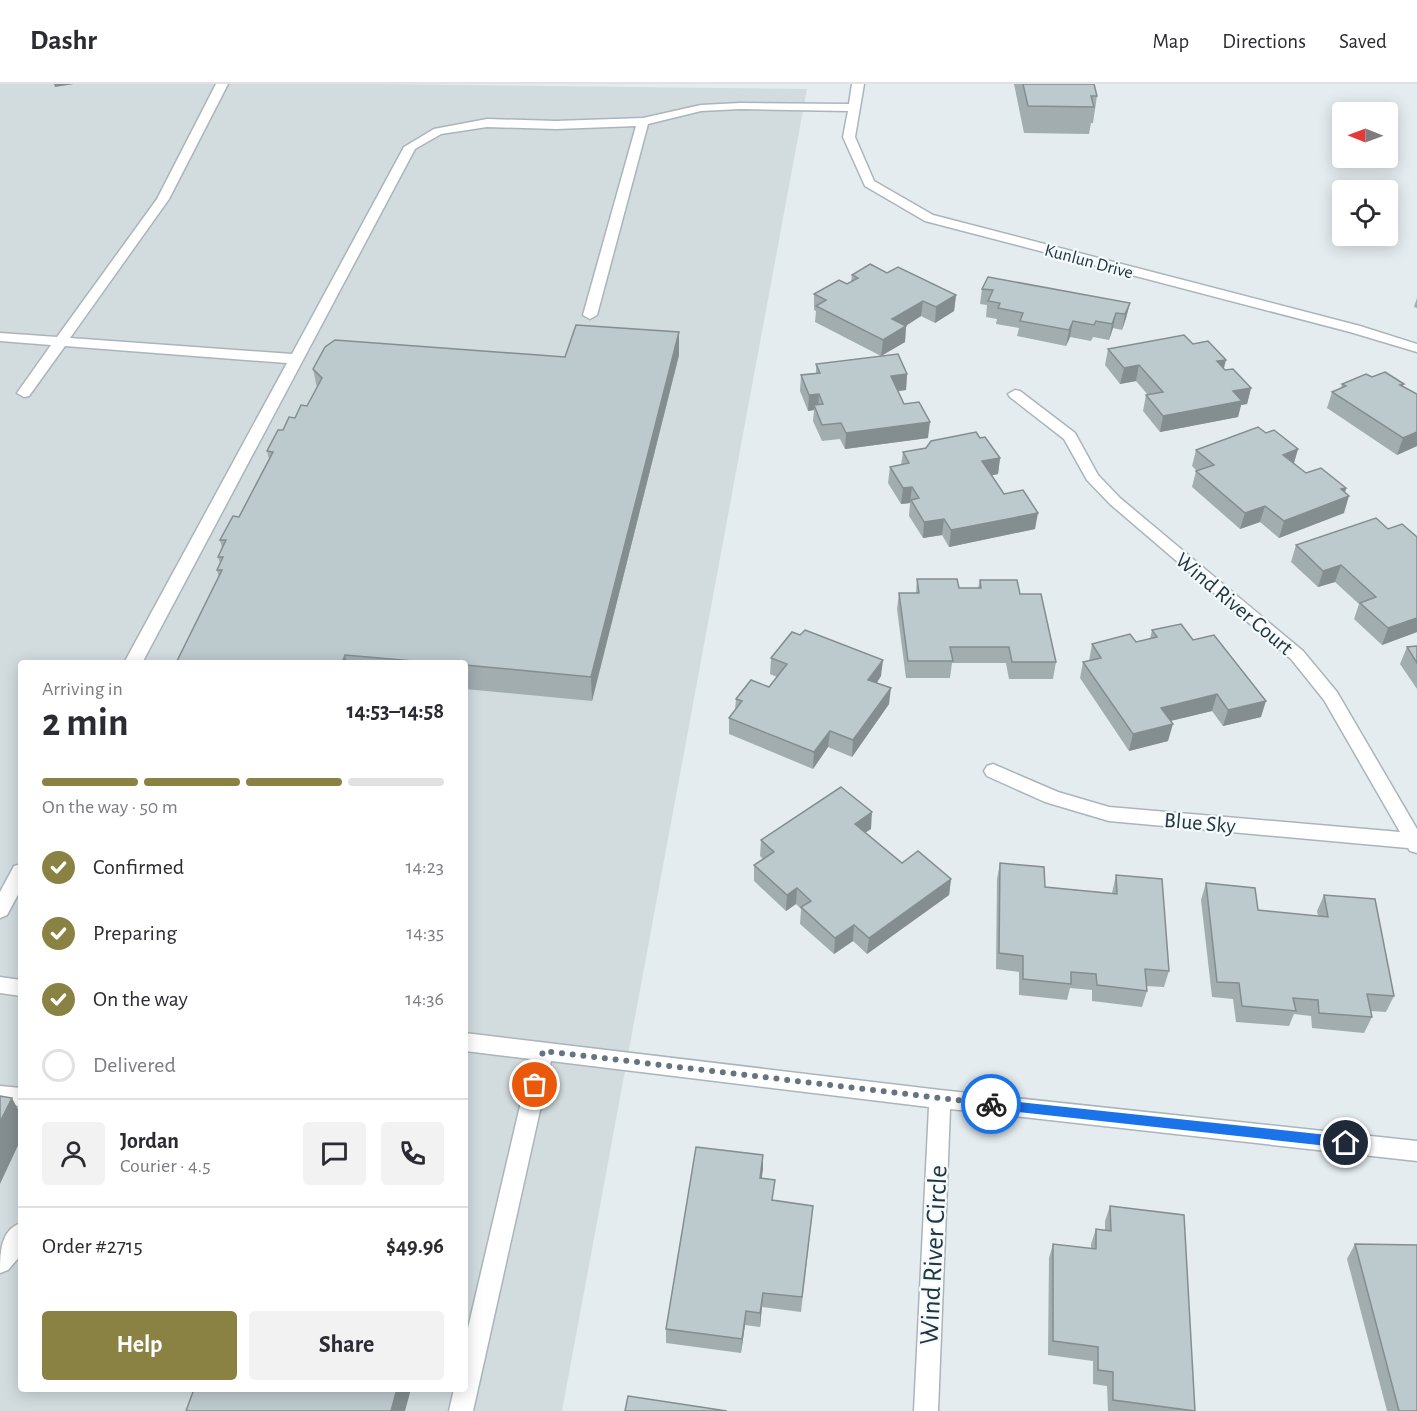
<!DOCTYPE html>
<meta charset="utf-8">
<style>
:root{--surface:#fff;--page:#f2f2f3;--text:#2b2b33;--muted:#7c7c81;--line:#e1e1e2;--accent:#8a8242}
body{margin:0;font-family:"Alegreya Sans",sans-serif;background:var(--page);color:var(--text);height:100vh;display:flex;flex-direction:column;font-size:22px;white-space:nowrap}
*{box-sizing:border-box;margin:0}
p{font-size:20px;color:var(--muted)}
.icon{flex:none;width:33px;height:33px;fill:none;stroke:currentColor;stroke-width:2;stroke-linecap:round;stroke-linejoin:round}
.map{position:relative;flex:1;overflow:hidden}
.side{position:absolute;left:18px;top:576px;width:450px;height:732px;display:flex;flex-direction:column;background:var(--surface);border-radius:6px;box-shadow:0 3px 15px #0003}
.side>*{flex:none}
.needle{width:39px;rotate:271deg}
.fabs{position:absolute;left:1332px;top:18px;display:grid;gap:12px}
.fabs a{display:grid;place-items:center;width:66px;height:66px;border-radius:6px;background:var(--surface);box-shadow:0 3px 15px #0003;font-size:30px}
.pin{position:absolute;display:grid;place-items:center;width:51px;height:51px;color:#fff;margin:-26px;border:3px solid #fff;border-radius:50%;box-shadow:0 2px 6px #0007}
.courier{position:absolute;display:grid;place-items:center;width:60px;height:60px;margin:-30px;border:4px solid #1a73e8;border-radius:50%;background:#fff;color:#222;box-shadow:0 2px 8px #0007}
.head em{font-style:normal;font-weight:600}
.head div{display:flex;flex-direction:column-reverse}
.head{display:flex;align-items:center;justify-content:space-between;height:102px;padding:0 24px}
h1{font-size:39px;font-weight:600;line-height:45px}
.bar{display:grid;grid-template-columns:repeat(4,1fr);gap:9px 6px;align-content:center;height:72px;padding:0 24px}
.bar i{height:8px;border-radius:4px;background:var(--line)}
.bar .active{background:var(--accent)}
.bar p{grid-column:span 4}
.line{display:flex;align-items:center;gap:15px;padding:0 24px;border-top:2px solid var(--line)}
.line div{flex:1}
.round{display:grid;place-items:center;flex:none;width:63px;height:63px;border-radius:6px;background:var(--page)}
ol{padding:0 24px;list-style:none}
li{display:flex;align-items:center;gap:18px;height:66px}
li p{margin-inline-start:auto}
li .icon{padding:6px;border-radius:50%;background:var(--accent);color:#fff;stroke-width:4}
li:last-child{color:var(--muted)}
li i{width:33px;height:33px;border:3px solid var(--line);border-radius:50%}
.action{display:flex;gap:12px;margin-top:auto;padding:12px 24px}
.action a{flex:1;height:69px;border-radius:6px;background:var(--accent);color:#fff;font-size:24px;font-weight:600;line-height:69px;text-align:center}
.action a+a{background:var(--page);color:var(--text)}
header{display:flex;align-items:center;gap:36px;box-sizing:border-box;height:84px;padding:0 30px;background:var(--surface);border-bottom:2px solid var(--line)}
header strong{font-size:28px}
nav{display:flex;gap:33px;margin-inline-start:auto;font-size:21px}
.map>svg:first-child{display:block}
.built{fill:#d2dcdf;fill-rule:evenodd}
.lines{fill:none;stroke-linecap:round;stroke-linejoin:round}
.minor-casing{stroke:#aab5bb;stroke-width:3}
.minor{fill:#fff;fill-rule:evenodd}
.wall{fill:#a2adb0}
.shaded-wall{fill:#848d90}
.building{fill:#bcc9cd;stroke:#848d90;stroke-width:1.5}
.route{fill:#1a73e8}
.done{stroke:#65757f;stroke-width:6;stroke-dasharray:0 10.8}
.labels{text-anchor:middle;stroke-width:4.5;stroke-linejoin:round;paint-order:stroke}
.far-street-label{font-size:18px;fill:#213542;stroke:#f5fafb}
.street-label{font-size:22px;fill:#213542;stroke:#f5fafb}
.near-street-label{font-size:27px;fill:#213542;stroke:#f5fafb}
</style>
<header>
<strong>Dashr</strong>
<nav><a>Map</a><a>Directions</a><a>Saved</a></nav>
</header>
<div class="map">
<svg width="1417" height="1327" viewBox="0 0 1417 1327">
<rect width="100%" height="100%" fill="#e4ecef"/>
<path class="built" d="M0,0H380L807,5L562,1327H0ZM21,579H465V1305H21Z"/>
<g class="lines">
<defs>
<g id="minor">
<polygon points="216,0 228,0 169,115 70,254 292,270 404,63 434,45 487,35 556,37 643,34 701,21 740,19 849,20 852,0 864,0 855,53 874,97 933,131 1360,242 1417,260 1417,268 1350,248 925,137 865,102 843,53 848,27 740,25 701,27 648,40 597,231 590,235 583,231 636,42 556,45 487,43 441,50 415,65 142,579 124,579 287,279 65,262 29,312 24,313 17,309 51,261 0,257 0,249 57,253 157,115"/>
<polygon points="1015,306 1020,307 1075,349 1098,391 1120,414 1303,567 1337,608 1417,745 1417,769 1410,767 1408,764 1109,737 1045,718 987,692 984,687 987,682 993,680 1058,708 1109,723 1400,748 1324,616 1291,575 1110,420 1087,396 1064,355 1010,313 1008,310"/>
<polygon points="21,780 21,805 7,831 0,834 0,808 14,782"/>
<polygon points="0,893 21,896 21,912 0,909"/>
<polygon points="465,949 940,1006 1417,1057 1417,1077 950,1025 938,1327 914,1327 929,1023 551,977 473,1327 449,1327 454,1305 465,1305 465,1257 531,975 465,967"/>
<polygon points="0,1002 21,1004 21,1022 0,1020"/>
<path d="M21,1139V1171L8,1186L0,1189C0,1170 0,1146 21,1139Z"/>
</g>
</defs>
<use href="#minor" class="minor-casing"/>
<use href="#minor" class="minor"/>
</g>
<g class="wall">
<polygon points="1014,0 1094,0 1097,12 1093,39 1091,39 1089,50 1024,49"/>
<polygon points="887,189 956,211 954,227 935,239 921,232 906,242 905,258 881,272 907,290 906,306 898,307 904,320 928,354 845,365 840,355 822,357 813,337 814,326 808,327 800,307 801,291 816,289 816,280 881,272 815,238 816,227 814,226 814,210 847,200 851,198 852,191"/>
<polygon points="982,205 1130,219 1126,234 1122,246 1113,244 1109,256 1093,253 1091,257 1070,253 1066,262 1017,252 1019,244 996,240 997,235 986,233 987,221 980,220"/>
<polygon points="1417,214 1417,224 1414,223"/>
<polygon points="679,248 679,271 592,617 465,605 465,579 176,579 219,494 217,486 220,479 218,473 222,464 220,456 239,433 269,375 267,367 295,334 307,322 317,304 313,285 565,273"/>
<polygon points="1193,260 1225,286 1251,304 1247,320 1241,321 1238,333 1160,348 1143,327 1146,311 1148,311 1136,297 1120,300 1105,281 1108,265"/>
<polygon points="1372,293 1404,300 1403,302 1417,310 1417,362 1397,371 1327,324 1332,308 1341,304 1342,300"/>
<polygon points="1266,349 1298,365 1294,379 1306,389 1346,404 1345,409 1344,429 1279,454 1260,438 1240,445 1192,403 1196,387 1197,387 1192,382 1196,366"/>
<polygon points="980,354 1000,374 998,390 992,391 1004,410 1035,445 949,463 942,451 923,454 909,432 910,419 901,420 888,399 890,383 901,381 903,368"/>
<polygon points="1388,445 1417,453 1417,548 1382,561 1354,535 1359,520 1335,498 1318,503 1291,478 1296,461"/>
<polygon points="917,495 959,504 978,504 980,496 1020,510 1056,578 1053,595 1009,595 1006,579 952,579 950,594 906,594 897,525 899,509 916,509"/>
<polygon points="1152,546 1193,556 1261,633 1223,642 1212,627 1171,637 1168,657 1129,667 1080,594 1083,578 1089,577 1092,560 1136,558 1150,555"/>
<polygon points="1417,562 1417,605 1400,580 1407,563"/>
<polygon points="771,574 881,592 877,599 889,620 852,673 828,663 813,685 729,650 729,634 735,626 736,615 769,603 777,593 770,590"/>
<polygon points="871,745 865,749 902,779 951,795 949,811 867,870 853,857 834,870 800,840 801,825 796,820 786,827 754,797 754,781 763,775 760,772 761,756"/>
<polygon points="1000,779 1045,803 1112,809 1116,791 1169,887 1164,903 1146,902 1147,907 1142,923 1092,917 1092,906 1070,904 1067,916 1019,911 1019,888 996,885 997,795"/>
<polygon points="1206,799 1258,826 1318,832 1317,827 1324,811 1394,912 1386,928 1370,927 1372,933 1364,949 1312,944 1311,932 1294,930 1289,942 1236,938 1233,915 1212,913 1201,816"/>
<polygon points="763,1071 761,1095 773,1116 813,1122 801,1228 762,1223 760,1243 745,1241 741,1269 666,1259 666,1245"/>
<polygon points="1110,1122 1195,1327 1108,1327 1107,1302 1093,1300 1093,1277 1048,1271 1049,1174 1053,1160 1091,1164 1091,1160 1096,1145 1105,1146 1105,1137"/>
<polygon points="1355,1160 1417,1327 1387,1327 1347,1175"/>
</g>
<g class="shaded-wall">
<polygon points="54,0 74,0 55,3"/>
<polygon points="956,211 954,227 935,239 936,223"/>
<polygon points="923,217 921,232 891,251 892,235"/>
<polygon points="1130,219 1126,234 1122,246 1125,230"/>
<polygon points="1116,229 1113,244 1109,256 1112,240"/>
<polygon points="1073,237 1070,253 1066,262 1069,246"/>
<polygon points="906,242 905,258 881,272 883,256"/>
<polygon points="679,248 679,271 592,617 591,593"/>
<polygon points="1226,276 1222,292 1217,277"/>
<polygon points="1139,281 1136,297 1120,300 1124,284"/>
<polygon points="907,290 906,306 890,308 891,292"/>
<polygon points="1251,304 1247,320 1241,321 1238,333 1160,348 1163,332 1233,307"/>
<polygon points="819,310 818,326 814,321 814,326 808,327 809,311"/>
<polygon points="930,338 928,354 845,365 846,349"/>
<polygon points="1417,348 1417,362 1397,371 1403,354"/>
<polygon points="1298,365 1293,382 1283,371"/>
<polygon points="1000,374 998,390 980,394 982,377"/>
<polygon points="912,403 910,419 901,420 903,404"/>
<polygon points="1346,404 1343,415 1349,412 1344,429 1279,454 1284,437 1341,405"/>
<polygon points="1265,422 1260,438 1240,445 1245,429"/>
<polygon points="1038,429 1035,445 949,463 951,446"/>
<polygon points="944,435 942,451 923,454 924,438"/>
<polygon points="1341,481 1335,498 1318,503 1323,487"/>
<polygon points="1417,534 1417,548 1382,561 1388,544"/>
<polygon points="345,571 347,579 342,579"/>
<polygon points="883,576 881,592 867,612 868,596"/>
<polygon points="891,604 889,620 852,673 853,656"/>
<polygon points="1217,610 1212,627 1157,640 1161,624"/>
<polygon points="1266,617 1261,633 1223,642 1228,626"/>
<polygon points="1173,640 1168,657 1129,667 1133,650"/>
<polygon points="830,647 828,663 813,685 814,668"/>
<polygon points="872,728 871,745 853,756 855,740"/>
<polygon points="951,795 949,811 867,870 869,854"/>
<polygon points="797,804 796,820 786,827 787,811"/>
<polygon points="854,841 853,857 834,870 835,854"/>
<polygon points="12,1014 21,1031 21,1055 0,1100 0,1038"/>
<polygon points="763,1071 763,1086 759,1109 760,1094"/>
<polygon points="465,1074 468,1089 465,1100"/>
<polygon points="763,1209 762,1223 760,1243 760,1229"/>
<polygon points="746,1227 745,1241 741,1269 742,1255"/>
<polygon points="397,1305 411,1305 405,1327 391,1327"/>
</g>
<g class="building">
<polygon points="1023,0 1094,0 1097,12 1091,12 1094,23 1028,22"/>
<polygon points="870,180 887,189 898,183 956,211 936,223 923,217 892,235 906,242 883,256 816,222 826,216 814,210 839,196 847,200 858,194 852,191"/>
<polygon points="988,193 1130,219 1125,230 1116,229 1112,240 1096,237 1094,241 1073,237 1069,246 1020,237 1023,229 998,224 1000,219 988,217 993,206 982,205"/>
<polygon points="576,241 679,248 591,593 465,581 465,579 437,579 345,571 342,579 176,579 222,486 217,486 223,473 218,473 226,456 220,456 233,432 239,433 273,368 267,367 278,346 283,346 289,333 295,334 301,321 307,322 322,294 313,285 325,263 335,256 565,273"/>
<polygon points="1184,251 1193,260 1208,257 1226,276 1217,277 1225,286 1233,285 1251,304 1233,307 1242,317 1163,332 1146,311 1163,308 1139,281 1124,284 1108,265"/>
<polygon points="898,270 907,290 891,292 904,320 919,318 930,338 846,349 841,339 822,341 814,321 823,320 819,310 809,311 801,291 820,289 816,280"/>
<polygon points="1385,288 1404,300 1400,301 1417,310 1417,348 1403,354 1332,308 1346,302 1342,300 1366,290 1372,293"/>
<polygon points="1258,343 1266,349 1274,346 1298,365 1283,371 1306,389 1321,384 1346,404 1341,405 1349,412 1284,437 1265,422 1245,429 1196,387 1214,381 1196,366"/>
<polygon points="976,348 980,354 985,353 1000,374 982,377 1004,410 1023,406 1038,429 951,446 944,435 924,438 911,416 919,414 912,403 903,404 890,383 909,379 903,368 926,364 931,357"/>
<polygon points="1376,434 1388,445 1402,440 1417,453 1417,534 1388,544 1360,519 1376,513 1341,481 1323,487 1296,461"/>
<polygon points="917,495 957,495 959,504 981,504 980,496 1017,496 1020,510 1041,510 1056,578 1012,578 1009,563 950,563 953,577 908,577 899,509 919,509"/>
<polygon points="1181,540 1193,556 1214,551 1266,617 1228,626 1217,610 1161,624 1173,640 1133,650 1083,578 1101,574 1092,560 1130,550 1136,558 1157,553 1152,546"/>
<polygon points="805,546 883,576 868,596 891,604 853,656 830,647 814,668 729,634 742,617 736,615 751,596 769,603 787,580 771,574 792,548 800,551"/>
<polygon points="1417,562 1417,579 1407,563"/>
<polygon points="841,703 872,728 855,740 902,779 918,767 951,795 869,854 854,841 835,854 801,823 811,817 797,804 787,811 754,781 774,768 761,756"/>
<polygon points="1000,779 1044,783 1045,803 1117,810 1116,791 1162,795 1169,887 1145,885 1147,907 1097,901 1096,890 1071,888 1071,900 1023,895 1023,872 999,869"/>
<polygon points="1206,799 1255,804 1258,826 1328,833 1324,811 1375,815 1394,912 1367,910 1372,933 1319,929 1318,916 1293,914 1296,927 1242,922 1239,899 1217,898"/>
<polygon points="0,1012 12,1014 0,1038"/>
<polygon points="696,1063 763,1071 760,1094 775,1096 772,1116 813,1122 802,1213 763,1209 760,1229 746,1227 742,1255 666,1245"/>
<polygon points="1110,1122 1184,1131 1195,1327 1113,1316 1113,1288 1098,1286 1098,1263 1053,1257 1053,1160 1096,1165 1096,1145 1111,1147"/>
<polygon points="1355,1160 1417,1161 1417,1327 1399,1327"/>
<polygon points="194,1305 397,1305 391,1327 186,1327"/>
<polygon points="628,1312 727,1327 625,1327"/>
</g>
<polygon class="route" points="991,1015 1346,1053 1351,1059 1346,1064 991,1025 985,1020"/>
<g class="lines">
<polyline class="done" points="535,1001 543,967 991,1020"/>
</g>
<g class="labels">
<g class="far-street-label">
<text transform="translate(1089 177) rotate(15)" y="6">Kunlun Drive</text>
</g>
<g class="street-label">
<text transform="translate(1235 519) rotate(40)" y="8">Wind River Court</text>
<text transform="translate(1200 738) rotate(5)" y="8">Blue Sky</text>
</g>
<g class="near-street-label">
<text transform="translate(933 1171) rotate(-87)" y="9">Wind River Circle</text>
</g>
</g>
</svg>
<div class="fabs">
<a><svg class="needle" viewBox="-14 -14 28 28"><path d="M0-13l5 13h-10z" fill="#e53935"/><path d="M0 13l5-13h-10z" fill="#7c7c81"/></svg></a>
<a><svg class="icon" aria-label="locate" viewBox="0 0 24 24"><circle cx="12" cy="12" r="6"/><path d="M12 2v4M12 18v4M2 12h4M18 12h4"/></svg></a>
</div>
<div class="pin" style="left:535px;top:1001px;background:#ea580c"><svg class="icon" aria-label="bag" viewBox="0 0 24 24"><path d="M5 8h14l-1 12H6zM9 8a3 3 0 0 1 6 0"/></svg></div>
<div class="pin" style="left:1346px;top:1059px;background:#1f2937"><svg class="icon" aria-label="home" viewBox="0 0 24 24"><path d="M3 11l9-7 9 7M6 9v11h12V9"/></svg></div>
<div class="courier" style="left:991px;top:1020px"><svg class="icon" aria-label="bike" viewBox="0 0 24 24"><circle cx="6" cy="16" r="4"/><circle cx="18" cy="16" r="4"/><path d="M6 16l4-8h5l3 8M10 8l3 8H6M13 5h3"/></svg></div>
<section class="side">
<div class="head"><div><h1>2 min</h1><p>Arriving in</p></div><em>14:53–14:58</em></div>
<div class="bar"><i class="active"></i><i class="active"></i><i class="active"></i><i></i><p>On the way · 50 m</p></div>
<ol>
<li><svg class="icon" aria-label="check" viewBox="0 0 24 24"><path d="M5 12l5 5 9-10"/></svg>Confirmed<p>14:23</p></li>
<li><svg class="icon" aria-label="check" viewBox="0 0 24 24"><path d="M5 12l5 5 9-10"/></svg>Preparing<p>14:35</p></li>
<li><svg class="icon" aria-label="check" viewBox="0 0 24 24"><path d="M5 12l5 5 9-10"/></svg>On the way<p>14:36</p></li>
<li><i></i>Delivered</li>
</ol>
<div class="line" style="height:108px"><a class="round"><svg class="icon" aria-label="person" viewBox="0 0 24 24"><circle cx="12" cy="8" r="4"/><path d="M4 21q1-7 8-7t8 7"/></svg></a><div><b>Jordan</b><p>Courier · 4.5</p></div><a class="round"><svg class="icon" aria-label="chat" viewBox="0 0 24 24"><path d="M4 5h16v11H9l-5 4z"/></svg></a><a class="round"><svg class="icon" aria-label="phone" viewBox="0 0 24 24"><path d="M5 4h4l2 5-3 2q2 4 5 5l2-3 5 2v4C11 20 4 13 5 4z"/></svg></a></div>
<div class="line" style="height:78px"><div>Order #2715</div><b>$49.96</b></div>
<div class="action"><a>Help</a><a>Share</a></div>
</section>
</div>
